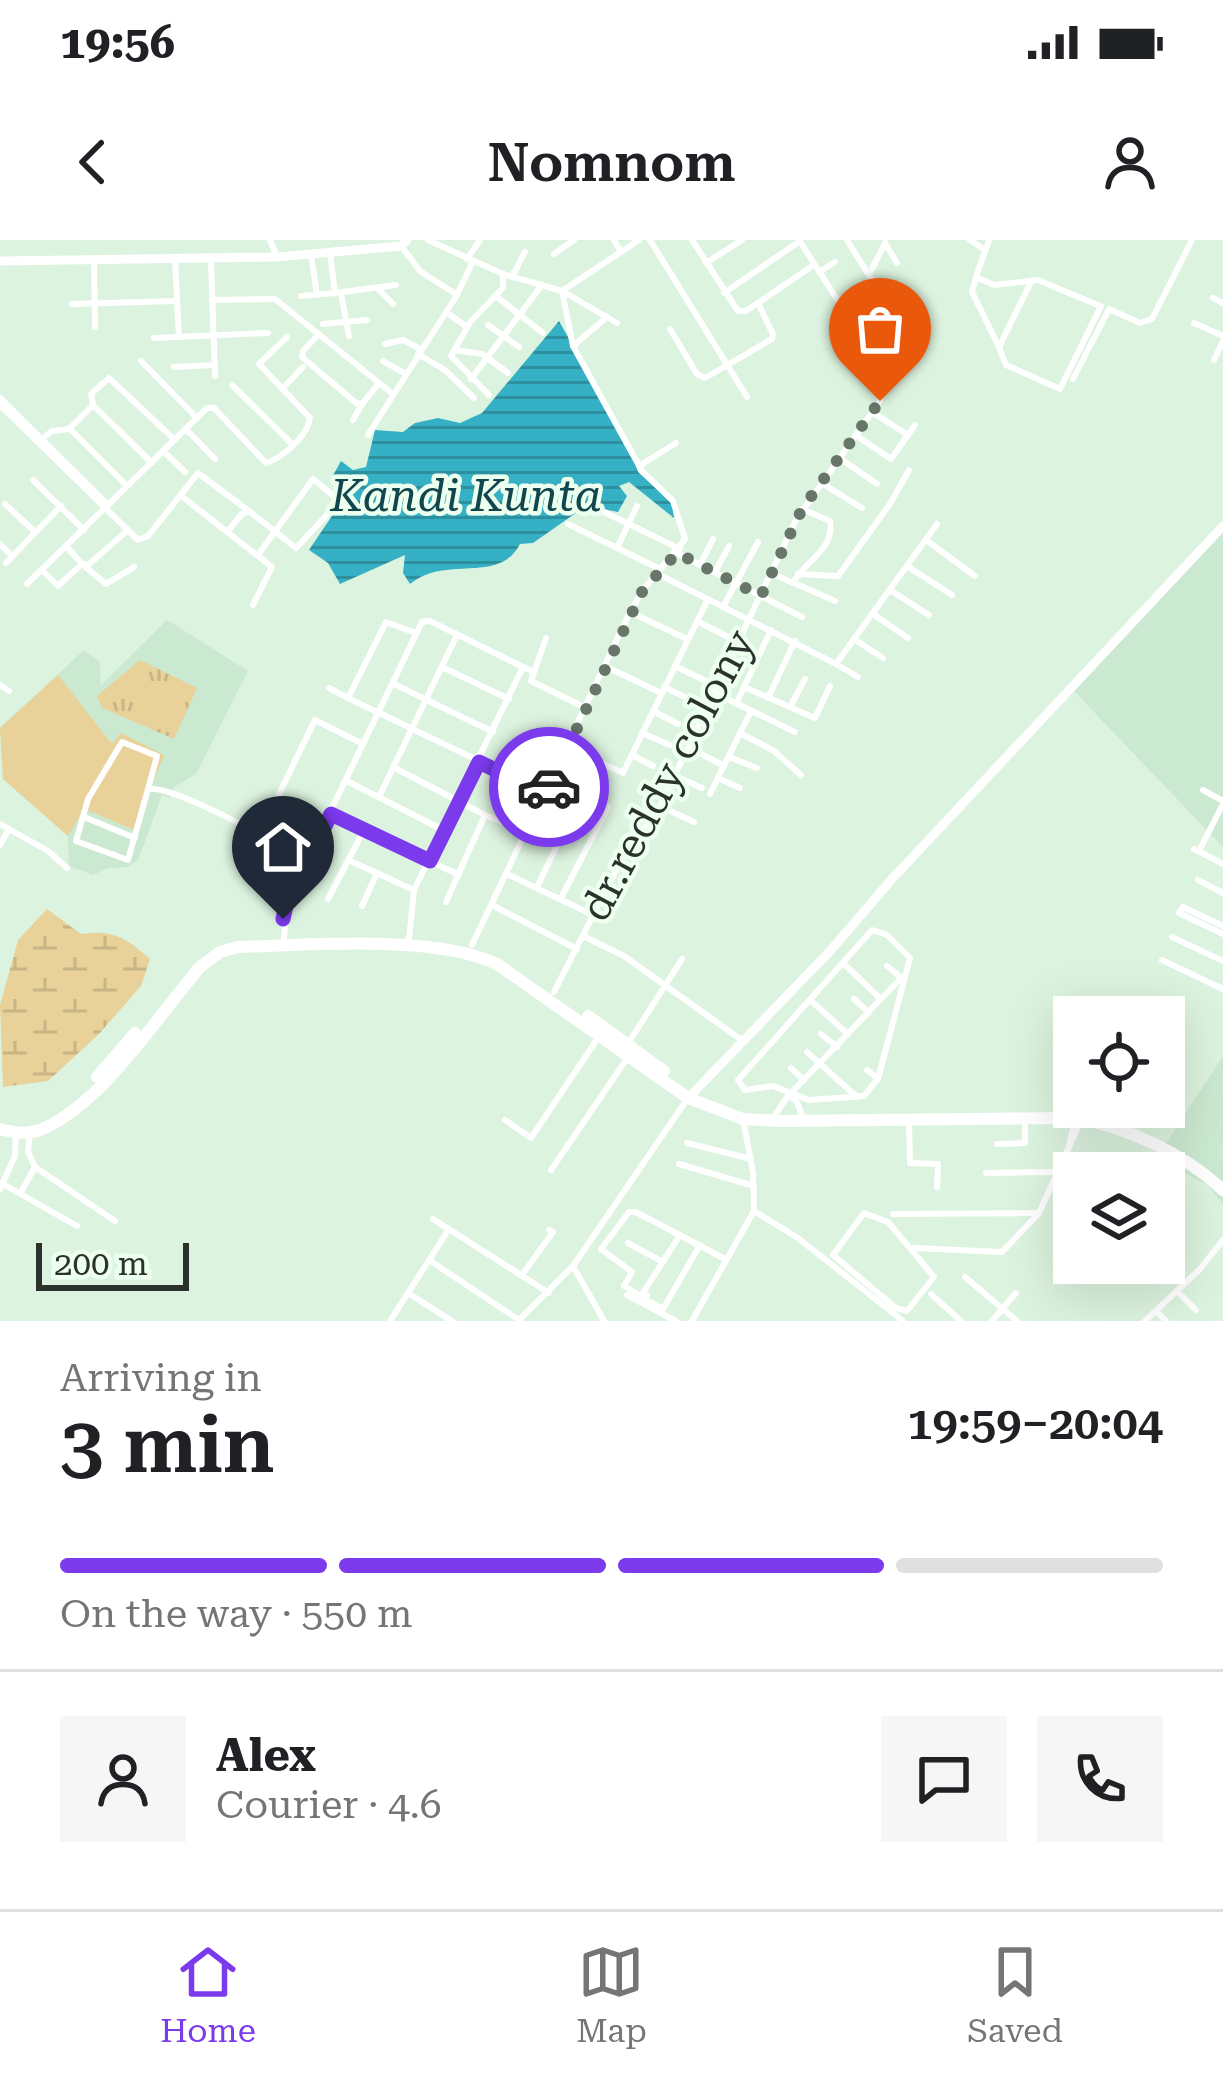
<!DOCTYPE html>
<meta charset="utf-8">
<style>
:root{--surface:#fff;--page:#f6f6f6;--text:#202124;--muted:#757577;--line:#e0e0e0;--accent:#7c3aed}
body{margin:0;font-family:"Roboto Serif",serif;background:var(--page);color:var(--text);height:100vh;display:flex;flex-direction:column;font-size:45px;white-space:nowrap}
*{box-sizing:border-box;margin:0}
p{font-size:39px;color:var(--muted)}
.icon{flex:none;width:66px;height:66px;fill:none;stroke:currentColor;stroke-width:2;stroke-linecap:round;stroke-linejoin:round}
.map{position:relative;height:1081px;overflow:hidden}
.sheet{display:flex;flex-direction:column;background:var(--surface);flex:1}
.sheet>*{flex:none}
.buttons{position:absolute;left:1053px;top:756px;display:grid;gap:24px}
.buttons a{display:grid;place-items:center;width:132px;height:132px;border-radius:0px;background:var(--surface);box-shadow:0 12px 48px #0002;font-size:60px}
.scale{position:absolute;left:36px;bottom:30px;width:153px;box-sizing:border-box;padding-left:12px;border:6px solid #2a322b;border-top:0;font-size:33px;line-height:42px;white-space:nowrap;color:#2a322b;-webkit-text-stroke:9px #edffef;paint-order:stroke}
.pin{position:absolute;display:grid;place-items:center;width:102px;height:102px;color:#fff;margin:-123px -51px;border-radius:50% 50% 50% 0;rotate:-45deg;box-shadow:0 0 12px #0007}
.pin .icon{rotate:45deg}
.courier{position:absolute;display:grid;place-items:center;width:120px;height:120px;margin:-60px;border:9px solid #7c3aed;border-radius:50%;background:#fff;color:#222;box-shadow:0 3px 15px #0007}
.summary em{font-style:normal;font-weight:600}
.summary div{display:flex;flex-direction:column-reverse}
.summary{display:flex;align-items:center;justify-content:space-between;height:204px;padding:0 60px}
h1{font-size:78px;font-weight:600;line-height:90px}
.bar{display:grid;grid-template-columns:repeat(4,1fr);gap:18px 12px;align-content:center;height:144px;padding:0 60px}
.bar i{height:15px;border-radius:9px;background:var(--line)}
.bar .selected{background:var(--accent)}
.bar p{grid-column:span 4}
.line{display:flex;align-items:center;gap:30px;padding:0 60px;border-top:3px solid var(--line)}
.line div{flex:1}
.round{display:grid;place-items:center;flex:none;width:126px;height:126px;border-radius:0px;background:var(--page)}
.status{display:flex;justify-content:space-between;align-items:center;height:84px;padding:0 60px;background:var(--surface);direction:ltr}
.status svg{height:33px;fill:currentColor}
header{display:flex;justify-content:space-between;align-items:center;height:156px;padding:0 60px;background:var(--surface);font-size:54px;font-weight:600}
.tab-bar{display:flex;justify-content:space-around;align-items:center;height:168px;border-top:3px solid var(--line);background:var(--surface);font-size:33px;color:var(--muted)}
.tab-bar a{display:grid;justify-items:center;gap:6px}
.tab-bar .selected{color:var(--accent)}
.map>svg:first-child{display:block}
.built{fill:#cbe8d0}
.grass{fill:url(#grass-tufts)}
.wetland{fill:url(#wetland-marsh)}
.pitch{fill:#e9d29a}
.water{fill:url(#water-rules)}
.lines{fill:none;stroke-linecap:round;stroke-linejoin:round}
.street{stroke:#fff;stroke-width:6}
.secondary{stroke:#fff;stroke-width:9}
.primary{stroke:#fff;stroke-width:12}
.done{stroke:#68766a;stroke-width:12;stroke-dasharray:0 21.6}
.route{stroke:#7c3aed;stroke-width:15}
.labels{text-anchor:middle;stroke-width:9;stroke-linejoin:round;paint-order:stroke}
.street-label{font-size:42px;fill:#2a322b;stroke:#edffef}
.water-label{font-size:45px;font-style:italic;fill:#12464f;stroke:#edffef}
</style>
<div class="status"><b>19:56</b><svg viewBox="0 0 49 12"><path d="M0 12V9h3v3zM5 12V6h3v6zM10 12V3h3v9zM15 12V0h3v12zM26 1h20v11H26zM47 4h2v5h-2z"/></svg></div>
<header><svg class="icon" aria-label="back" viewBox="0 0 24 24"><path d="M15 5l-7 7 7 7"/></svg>Nomnom<svg class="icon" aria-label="person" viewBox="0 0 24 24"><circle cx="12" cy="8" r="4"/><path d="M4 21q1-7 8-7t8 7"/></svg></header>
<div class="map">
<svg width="1223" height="1081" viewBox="0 0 1223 1081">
<defs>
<pattern id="grass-tufts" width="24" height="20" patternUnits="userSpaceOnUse" patternTransform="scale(3)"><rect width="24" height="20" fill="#e9d29a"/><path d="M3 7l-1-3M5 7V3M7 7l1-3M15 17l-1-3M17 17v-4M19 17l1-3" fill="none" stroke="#c8b585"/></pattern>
<pattern id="wetland-marsh" width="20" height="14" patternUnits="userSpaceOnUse" patternTransform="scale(3)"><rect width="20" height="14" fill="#e9d29a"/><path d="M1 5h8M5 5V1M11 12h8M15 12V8" fill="none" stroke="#c8b585"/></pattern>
<pattern id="water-rules" width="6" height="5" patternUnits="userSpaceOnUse" patternTransform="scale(3)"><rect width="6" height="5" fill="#36b0c4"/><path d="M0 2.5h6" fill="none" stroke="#2e909f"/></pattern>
</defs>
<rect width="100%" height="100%" fill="#dcf3df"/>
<g class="built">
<polygon points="1223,286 1223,607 1073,450"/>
<polygon points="167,380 248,431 196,534 174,547 170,558 162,555 138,620 128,627 108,628 93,635 69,626 68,596 3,539 0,488 84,410 100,422 101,445"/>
<polygon points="1223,816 1223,965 1208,945 1156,919"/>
</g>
<polygon class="grass" points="140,420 197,448 174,499 102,468 97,456"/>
<path class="wetland" d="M47,669L81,694C114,689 126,698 150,719L141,746L98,795L48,841L3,847L0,765L18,700Z"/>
<polygon class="pitch" points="58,435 112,504 121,493 164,515 134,590 84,569 68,596 3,539 0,488"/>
<path class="water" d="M559,81L631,209L638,232L672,262L674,278L629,242L619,246L627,256L618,272L602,269L593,261L533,303L520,304C499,345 446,314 410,344L403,333L405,315L340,344L328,323L309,310L342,261L331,239L341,221L353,230L366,227L375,190L403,192L415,183L438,178L460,183L482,173Z"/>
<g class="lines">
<g class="street">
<polyline points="270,0 277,17"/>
<polyline points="428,0 503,34 562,51 639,0"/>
<polyline points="614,0 621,12"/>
<polyline points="650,0 747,157"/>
<polyline points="692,0 738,71 746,71 814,25"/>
<polyline points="799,0 879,125"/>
<polyline points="847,0 875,45"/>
<polyline points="970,0 982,8"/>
<polyline points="989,0 976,37 994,45 1038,40 1100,66"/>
<polyline points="885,3 897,23"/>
<polyline points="401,6 421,32 456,54"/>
<polyline points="330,13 335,53 396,45"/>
<polyline points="554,14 574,0"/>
<polyline points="311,15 317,55"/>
<polyline points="175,19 179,97"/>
<polyline points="467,19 480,0"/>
<polyline points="211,20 215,136"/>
<polyline points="94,21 95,87"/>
<polyline points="706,23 742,0"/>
<polyline points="819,32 835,22"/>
<polyline points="869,35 885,3"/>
<polyline points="512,37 525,12"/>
<polyline points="976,37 972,52 999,107"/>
<polyline points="1031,42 999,107 1006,125 1060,149 1101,66"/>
<polyline points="377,48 393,64"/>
<polyline points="562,51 617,83"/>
<polyline points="341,53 349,96"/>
<polyline points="724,53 800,1"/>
<polyline points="301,56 335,53"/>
<polyline points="497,57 543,93"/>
<polyline points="1213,58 1223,63"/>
<polyline points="212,60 275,59 393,154"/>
<polyline points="72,64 177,61"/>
<polyline points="446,72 467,87"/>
<polyline points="1194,83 1223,96"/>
<polyline points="323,84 367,80"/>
<polyline points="488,85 519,107"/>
<polyline points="670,89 697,134 705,138 772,99 773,94 758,63"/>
<polyline points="318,95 303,111 302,117 356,163 362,164 379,143"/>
<polyline points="154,98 268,93"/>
<polyline points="385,104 403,100 420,109"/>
<polyline points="573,106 607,77"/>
<polyline points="454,110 482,114 508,133"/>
<polyline points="418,114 445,130 474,158"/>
<polyline points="1214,120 1223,101"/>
<polyline points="141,121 197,178"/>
<polyline points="383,121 406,134"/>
<polyline points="174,127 215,125"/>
<polyline points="471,139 542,45"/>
<polyline points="1073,139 1109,69 1140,83 1152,79 1192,0"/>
<polyline points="232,145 293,205"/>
<polyline points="282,149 303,127"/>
<polyline points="489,155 451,116 471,81 503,48 503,34"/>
<polyline points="0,158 108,265"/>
<polyline points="0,165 138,300 148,296 198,233 249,271"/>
<polyline points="93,165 91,154 109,138 175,200"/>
<polyline points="872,172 908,195"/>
<polyline points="353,180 362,164"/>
<polyline points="70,189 127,246"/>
<polyline points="186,189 215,219"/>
<polyline points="368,195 457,55 473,21"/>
<polyline points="857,196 891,219 915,185"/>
<polyline points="42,199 52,191 69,189 93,165 152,223"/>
<polyline points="163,211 185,232"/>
<polyline points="841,219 877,244"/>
<polyline points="639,226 676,203"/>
<polyline points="33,240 84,290"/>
<polyline points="823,244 862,268"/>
<polyline points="180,255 272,327 253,365"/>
<polyline points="5,264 35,292"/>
<polyline points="602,271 680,309"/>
<polyline points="568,284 660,329"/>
<polyline points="228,291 242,274 249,271 296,308 326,276 336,258 313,239 258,315"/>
<polyline points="926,300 975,336"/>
<polyline points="0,304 12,316"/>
<polyline points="66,306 82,324 88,325 128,290"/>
<polyline points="617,308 637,266"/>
<polyline points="677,313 802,377"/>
<polyline points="6,323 61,266"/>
<polyline points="700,325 713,299"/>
<polyline points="907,326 952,355"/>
<polyline points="42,330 58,346 82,324 106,344 134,327"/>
<polyline points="715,332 729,306"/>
<polyline points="656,333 836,424 937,284"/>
<path d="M771,333L793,343C805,321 835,309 830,281L802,269"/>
<polyline points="798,334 838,336 890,264 909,230"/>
<polyline points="794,343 835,361"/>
<path d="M27,344L207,168H214L266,223C282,218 308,196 310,178L259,124L287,97"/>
<polyline points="890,350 929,375"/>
<polyline points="723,367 758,302"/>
<polyline points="630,372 687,399"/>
<polyline points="873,374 908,398"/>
<polyline points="697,381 738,402"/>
<polyline points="416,393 386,382 348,458 546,553"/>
<polyline points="546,398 531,441 586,468"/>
<polyline points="854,399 883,418"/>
<polyline points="836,424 858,437"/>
<polyline points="675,426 718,447"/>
<polyline points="442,427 509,459"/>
<polyline points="607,427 661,453"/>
<polyline points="394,444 493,492"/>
<polyline points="0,445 9,451"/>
<polyline points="664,447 708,468"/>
<polyline points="744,447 815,478 830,446"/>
<polyline points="329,448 348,458"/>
<polyline points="715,453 795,492"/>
<polyline points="768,458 795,401"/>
<polyline points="737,462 771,390"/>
<polyline points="790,467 805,439"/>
<polyline points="653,471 678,484"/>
<polyline points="642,493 670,505"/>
<polyline points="740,493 774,511 801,535"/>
<polyline points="568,507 623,533 708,359"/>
<polyline points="690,508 724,526"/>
<polyline points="632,515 653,526"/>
<polyline points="729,517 757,528"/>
<polyline points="393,527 485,575 446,662"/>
<polyline points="675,536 702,548"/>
<polyline points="718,538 740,548"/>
<polyline points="347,541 445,591"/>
<path d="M148,549L128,620L76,601L88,559L122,502L157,516L148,549C175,545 277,604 308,619"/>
<polyline points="1203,550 1223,561"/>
<polyline points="710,554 751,471"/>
<polyline points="379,557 457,395"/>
<polyline points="660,566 694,582"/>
<polyline points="331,574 459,635"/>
<polyline points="485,575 526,592"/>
<polyline points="84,577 135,598"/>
<polyline points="0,584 48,611 67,628"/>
<polyline points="259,595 315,480 363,504"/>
<polyline points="0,605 9,589"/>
<polyline points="1194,609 1223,624"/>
<polyline points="1199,611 1223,564"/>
<polyline points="348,620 414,650"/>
<polyline points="507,634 593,675"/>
<polyline points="1198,640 1223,653"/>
<polyline points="537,647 581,556"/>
<polyline points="561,658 608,567"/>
<polyline points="328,659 364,590"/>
<polyline points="492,665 577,709"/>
<polyline points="362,666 377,633"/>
<polyline points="1223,686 1183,667 1179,673 1223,694"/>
<polygon points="872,690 887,695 910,718 878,839 864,856 809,860 773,846 745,850 738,840"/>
<polyline points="583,696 624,716 743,801"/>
<polyline points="1172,697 1223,721"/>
<polyline points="284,699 287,661 422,382 430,381 523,427"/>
<polyline points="409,699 414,650 523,427 532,431"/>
<polyline points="472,705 630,372 643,350 685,299 673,261 642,231 573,106 562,51"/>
<polyline points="1162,720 1223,749"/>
<polyline points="844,724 881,759"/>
<polyline points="887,726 902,738"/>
<polyline points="554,752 633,597 654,579 796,280 880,161"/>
<polyline points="854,759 869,773"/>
<polyline points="810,760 848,794"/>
<polyline points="821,794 837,807"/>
<polyline points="629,802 682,719"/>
<polyline points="807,812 857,857"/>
<polyline points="791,828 804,840"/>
<polyline points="867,830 878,839"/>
<polyline points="791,853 902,737"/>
<polyline points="775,875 788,856 796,860 802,875"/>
<polyline points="1075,878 1069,907 1081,879"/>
<polyline points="743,879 753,933 754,971"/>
<polyline points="505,880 531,898 598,798"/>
<polyline points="909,880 910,923 938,924 937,947"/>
<polyline points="687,903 751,919"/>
<polyline points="997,904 1025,903 1025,881"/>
<polyline points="679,924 754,946"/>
<polyline points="35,927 115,981"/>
<polyline points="551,930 628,817"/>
<polyline points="986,933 1059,932"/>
<polyline points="3,944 77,986"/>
<polyline points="0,949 15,916 16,893"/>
<polyline points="21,952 35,927 28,912 30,893"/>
<polyline points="754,971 798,998 903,1081"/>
<polygon points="864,973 888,982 934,1037 907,1071 896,1068 833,1015"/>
<polyline points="893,974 1039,973"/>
<polyline points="433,979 549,1053"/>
<polyline points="680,995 641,1056 624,1046 632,1032 601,1009 629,972 636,972 725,1019"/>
<polyline points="628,1003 663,1022"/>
<polyline points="914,1008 1002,1012 1039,973 1069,907"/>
<polyline points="429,1020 519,1080"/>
<polyline points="573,1026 604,1081"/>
<polyline points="522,1035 553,992 549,990"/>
<polyline points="965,1037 1017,1081"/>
<polyline points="1177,1051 1196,1070"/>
<polyline points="408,1053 452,1081"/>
<polyline points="931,1054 961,1081"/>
<polyline points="627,1055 676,1081"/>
<polyline points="647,1055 646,1060 663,1069 700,1005"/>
<polyline points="1156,1071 1166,1081"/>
<polyline points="390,1081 449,989"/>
<polyline points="518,1081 573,1026 686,861"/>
<polyline points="692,1081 754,971"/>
<polyline points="992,1081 1016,1053"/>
<polyline points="1145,1081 1200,1029 1223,1000"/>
</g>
<g class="secondary">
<polyline points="0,21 277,17 401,6 407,0"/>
<polyline points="693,853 831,710 892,639 1223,286"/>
</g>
<g class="primary">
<polyline points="588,776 664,831"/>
<polyline points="97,837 135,793"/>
<path d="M0,889C16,893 30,895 45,888C106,859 156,778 200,727L220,712L237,707C309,705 433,694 497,724L688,858L743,879L781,881L1075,878C1128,887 1184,914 1223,950"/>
</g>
</g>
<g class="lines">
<polyline class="done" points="549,547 643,350 677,313 761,356 802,269 880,161"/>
<polyline class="route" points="283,679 287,661 331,574 430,621 479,522 545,554 549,547"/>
</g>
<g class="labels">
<g class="street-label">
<text transform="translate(667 535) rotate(-62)" y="15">dr.reddy colony</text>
</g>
<g class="water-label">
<text x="466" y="271">Kandi Kunta</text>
</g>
</g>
</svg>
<div class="buttons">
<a><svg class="icon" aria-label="locate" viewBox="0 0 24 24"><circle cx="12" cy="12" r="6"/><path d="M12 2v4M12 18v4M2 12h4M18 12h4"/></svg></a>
<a><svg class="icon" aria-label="layers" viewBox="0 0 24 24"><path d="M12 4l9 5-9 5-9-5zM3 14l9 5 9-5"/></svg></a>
</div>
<div class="scale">200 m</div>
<div class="pin" style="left:880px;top:161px;background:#ea580c"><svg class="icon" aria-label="bag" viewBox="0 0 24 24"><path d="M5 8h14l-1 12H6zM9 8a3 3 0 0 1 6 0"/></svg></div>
<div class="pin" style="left:283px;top:679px;background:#1f2937"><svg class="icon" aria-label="home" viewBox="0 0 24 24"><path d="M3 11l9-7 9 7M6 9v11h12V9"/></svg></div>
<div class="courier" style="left:549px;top:547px"><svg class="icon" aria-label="car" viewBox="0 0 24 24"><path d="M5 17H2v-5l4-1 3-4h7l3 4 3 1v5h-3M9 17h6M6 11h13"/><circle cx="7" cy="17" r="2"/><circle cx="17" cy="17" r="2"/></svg></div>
</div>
<section class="sheet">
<div class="summary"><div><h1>3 min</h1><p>Arriving in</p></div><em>19:59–20:04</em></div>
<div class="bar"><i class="selected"></i><i class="selected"></i><i class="selected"></i><i></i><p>On the way · 550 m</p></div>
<div class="line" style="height:216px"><a class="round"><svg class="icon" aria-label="person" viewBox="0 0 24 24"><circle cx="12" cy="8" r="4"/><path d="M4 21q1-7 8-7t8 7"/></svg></a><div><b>Alex</b><p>Courier · 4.6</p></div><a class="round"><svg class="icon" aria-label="chat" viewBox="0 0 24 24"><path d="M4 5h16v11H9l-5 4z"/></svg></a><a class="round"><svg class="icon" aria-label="phone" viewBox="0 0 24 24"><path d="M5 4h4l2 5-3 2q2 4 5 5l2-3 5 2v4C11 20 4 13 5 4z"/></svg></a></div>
</section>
<nav class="tab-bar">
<a class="selected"><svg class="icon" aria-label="home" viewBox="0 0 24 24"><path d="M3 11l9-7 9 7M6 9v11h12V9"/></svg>Home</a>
<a><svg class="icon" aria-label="map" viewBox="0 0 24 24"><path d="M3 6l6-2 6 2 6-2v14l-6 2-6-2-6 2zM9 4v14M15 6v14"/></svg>Map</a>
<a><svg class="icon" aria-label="saved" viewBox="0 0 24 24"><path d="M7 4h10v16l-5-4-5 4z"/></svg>Saved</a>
</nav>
